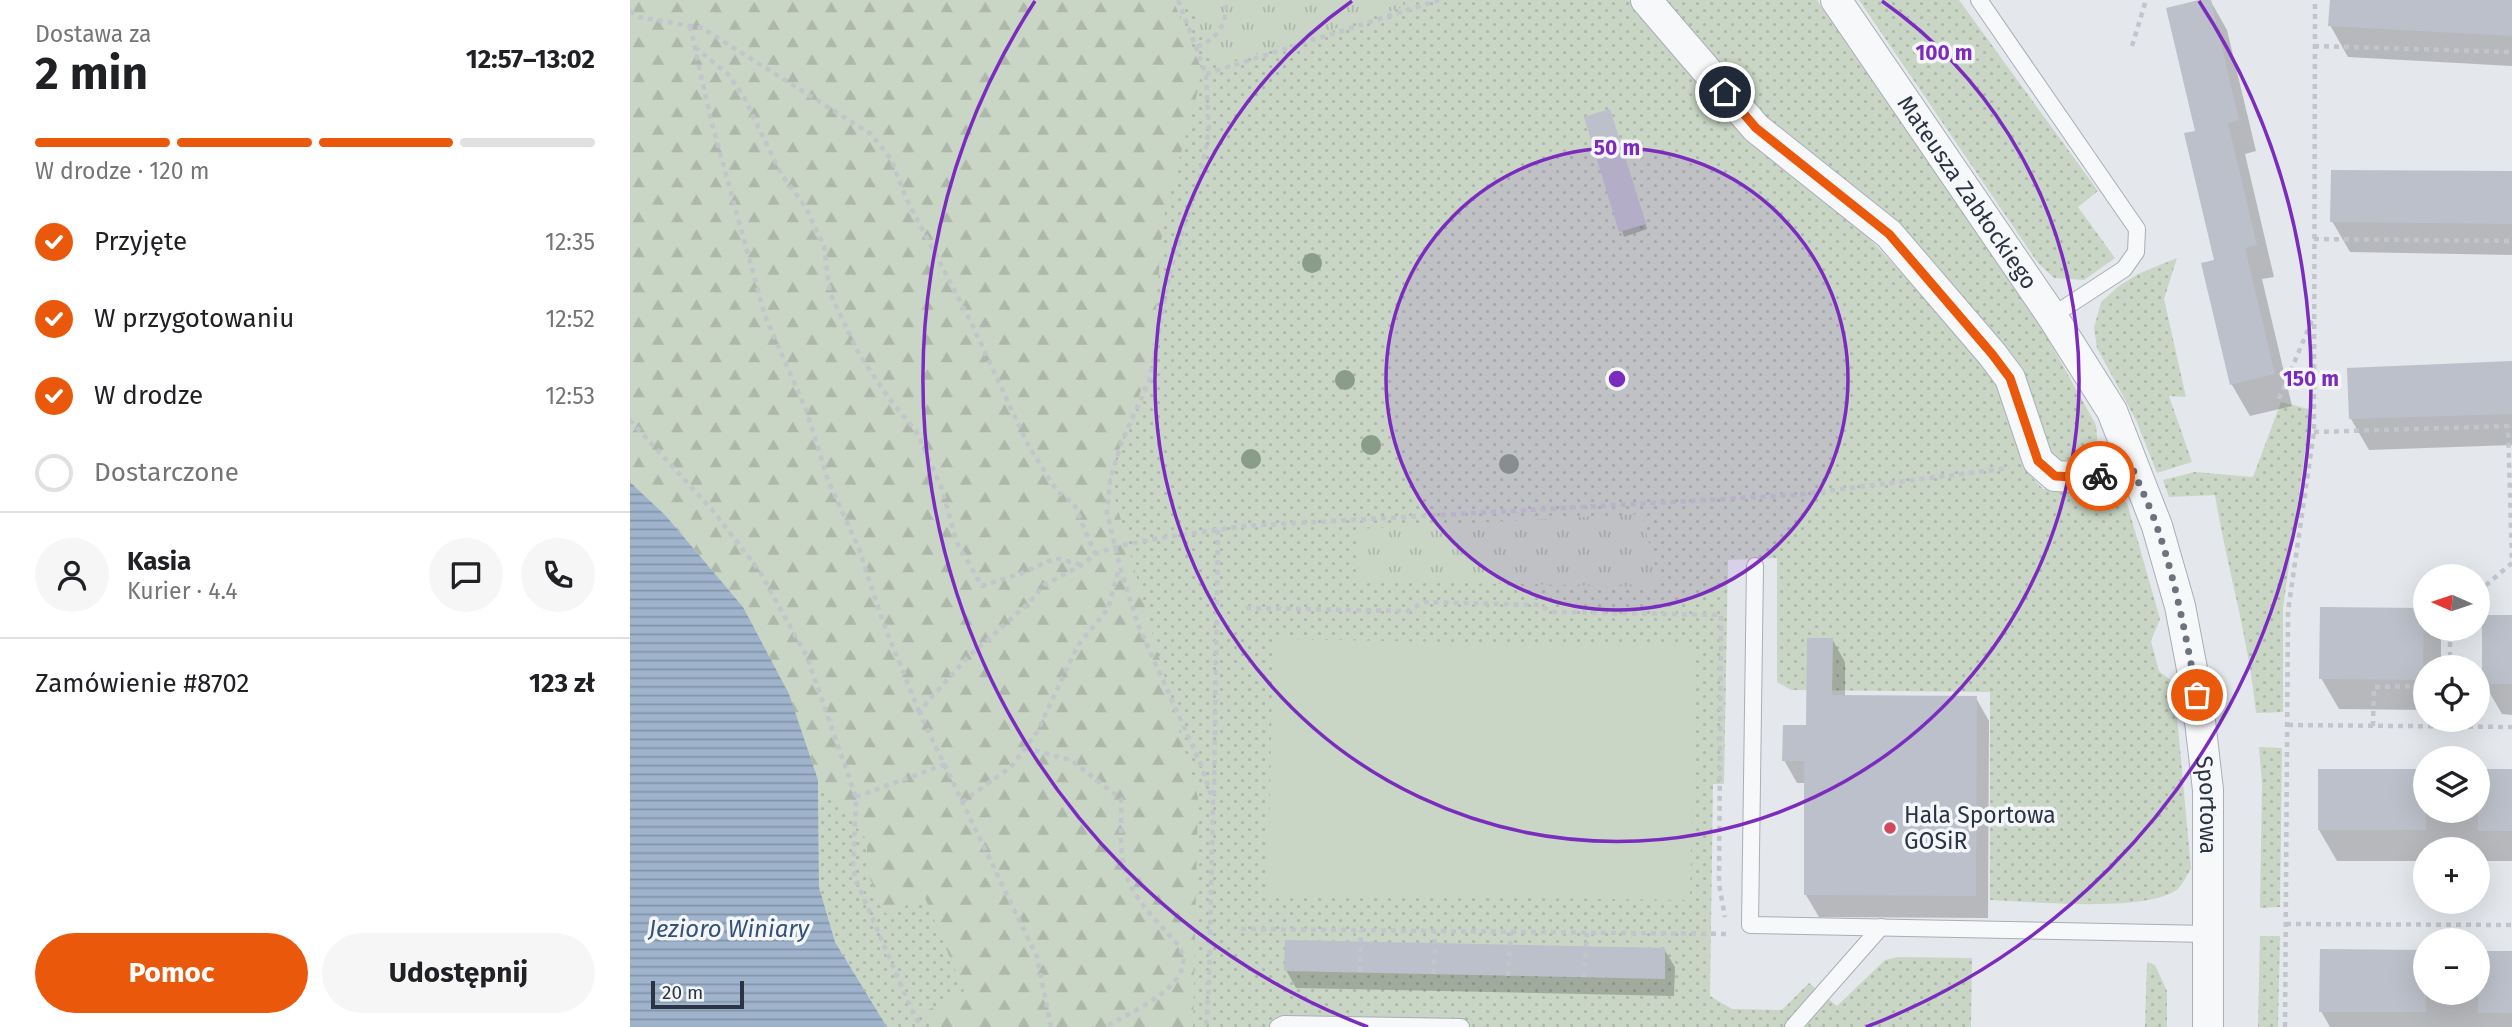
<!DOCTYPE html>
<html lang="pl">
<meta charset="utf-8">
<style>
:root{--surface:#fff;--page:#f6f6f6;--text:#202124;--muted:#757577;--line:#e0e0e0;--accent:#ea580c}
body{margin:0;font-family:"Fira Sans",sans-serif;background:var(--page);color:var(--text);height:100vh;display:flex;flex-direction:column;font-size:26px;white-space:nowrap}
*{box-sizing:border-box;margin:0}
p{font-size:23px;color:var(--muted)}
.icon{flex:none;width:38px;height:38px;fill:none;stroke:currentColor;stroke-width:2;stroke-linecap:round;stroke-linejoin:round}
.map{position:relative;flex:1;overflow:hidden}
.side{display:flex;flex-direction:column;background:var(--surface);width:630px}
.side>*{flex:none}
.needle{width:46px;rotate:273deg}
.controls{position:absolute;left:1783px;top:564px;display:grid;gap:14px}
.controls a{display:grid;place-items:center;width:77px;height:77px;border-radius:50%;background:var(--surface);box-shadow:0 7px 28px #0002;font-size:35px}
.scale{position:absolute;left:21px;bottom:18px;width:93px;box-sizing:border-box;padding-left:7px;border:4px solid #2b3445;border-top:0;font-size:19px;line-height:24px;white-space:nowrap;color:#2b3445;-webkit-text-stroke:5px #f4f6f9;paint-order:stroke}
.pin{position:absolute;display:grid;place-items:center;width:60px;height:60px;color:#fff;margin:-30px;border:4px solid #fff;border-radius:50%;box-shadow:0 2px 7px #0007}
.courier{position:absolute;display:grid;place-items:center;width:70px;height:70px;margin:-35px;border:5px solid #ea580c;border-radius:50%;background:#fff;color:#222;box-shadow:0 2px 9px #0007}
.summary em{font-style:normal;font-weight:700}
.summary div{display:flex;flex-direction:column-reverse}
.summary{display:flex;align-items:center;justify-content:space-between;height:119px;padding:0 35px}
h1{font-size:46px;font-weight:700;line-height:52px}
.bar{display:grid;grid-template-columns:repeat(4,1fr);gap:10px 7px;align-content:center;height:84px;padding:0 35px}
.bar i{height:9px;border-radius:5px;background:var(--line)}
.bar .current{background:var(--accent)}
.bar p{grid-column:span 4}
.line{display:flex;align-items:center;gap:18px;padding:0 35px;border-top:2px solid var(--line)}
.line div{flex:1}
.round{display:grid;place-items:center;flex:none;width:74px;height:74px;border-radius:37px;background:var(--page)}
ol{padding:0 35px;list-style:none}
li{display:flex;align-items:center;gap:21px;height:77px}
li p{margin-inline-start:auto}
li .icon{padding:7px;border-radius:50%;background:var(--accent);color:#fff;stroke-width:4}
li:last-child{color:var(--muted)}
li i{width:38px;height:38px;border:4px solid var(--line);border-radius:50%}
.primary-button{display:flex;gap:14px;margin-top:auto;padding:14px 35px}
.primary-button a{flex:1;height:80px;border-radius:42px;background:var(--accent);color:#fff;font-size:28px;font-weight:700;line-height:80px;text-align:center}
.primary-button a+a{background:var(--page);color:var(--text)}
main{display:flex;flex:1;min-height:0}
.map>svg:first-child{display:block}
.grass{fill:url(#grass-dots)}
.forest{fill:url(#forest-firs)}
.park{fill:url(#park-tufts)}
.pitch{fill:#c9d6c5}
.water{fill:url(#water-rules)}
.shadow{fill:#0003}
.building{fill:#bbc0ca}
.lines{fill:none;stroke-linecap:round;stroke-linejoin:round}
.lane-casing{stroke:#a9aeb7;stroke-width:18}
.street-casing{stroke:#a9aeb7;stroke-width:32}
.path{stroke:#c2c5cb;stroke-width:4.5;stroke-dasharray:5 5;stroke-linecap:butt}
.lane{stroke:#f7f8fa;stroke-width:16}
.street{stroke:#f7f8fa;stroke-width:30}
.tree{fill:#899d89}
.done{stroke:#6c737f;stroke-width:7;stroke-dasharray:0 12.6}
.route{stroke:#ea580c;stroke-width:9}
.ring{fill:none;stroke:#7b2cbf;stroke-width:3.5}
.poi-dot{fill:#d1495b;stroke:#f4f6f9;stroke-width:2.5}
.labels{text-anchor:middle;stroke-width:7;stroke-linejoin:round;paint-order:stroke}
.street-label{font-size:23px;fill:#2b3445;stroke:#f4f6f9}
.poi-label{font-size:23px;fill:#2b3445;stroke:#f4f6f9;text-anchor:start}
.water-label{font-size:24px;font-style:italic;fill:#34527a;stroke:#f4f6f9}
.centre{fill:#7b2cbf;stroke:#f4f6f9;stroke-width:3.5}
.ring-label{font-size:21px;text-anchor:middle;font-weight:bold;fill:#7b2cbf;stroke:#f4f6f9;stroke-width:7;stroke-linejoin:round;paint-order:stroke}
</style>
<main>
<section class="side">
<div class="summary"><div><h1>2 min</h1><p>Dostawa za</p></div><em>12:57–13:02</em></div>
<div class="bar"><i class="current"></i><i class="current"></i><i class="current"></i><i></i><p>W drodze · 120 m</p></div>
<ol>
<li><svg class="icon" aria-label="check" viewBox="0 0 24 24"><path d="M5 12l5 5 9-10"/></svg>Przyjęte<p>12:35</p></li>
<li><svg class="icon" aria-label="check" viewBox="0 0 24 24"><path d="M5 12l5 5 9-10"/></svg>W przygotowaniu<p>12:52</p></li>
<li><svg class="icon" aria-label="check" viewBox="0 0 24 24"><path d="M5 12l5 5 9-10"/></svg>W drodze<p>12:53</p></li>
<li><i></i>Dostarczone</li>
</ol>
<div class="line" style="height:126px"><a class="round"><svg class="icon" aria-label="person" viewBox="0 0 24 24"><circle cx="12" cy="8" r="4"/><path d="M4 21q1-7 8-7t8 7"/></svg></a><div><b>Kasia</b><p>Kurier · 4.4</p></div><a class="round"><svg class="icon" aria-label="chat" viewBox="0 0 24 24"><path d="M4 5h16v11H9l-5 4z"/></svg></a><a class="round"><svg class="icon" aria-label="phone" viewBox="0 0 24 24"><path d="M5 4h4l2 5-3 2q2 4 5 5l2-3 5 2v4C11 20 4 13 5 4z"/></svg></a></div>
<div class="line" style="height:91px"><div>Zamówienie #8702</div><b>123 zł</b></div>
<div class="primary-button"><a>Pomoc</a><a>Udostępnij</a></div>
</section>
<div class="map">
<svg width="1882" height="1027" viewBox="0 0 1882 1027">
<defs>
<pattern id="grass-dots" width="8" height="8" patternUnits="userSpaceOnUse" patternTransform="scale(1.75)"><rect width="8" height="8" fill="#c9d6c5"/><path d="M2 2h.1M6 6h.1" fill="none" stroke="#adb8ab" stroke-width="1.8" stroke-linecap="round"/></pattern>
<pattern id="forest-firs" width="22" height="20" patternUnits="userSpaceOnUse" patternTransform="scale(1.75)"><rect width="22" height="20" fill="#c9d6c5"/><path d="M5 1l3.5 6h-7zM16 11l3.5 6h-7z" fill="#adb8ab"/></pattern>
<pattern id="park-tufts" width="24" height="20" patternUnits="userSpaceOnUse" patternTransform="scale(1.75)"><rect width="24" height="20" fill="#c9d6c5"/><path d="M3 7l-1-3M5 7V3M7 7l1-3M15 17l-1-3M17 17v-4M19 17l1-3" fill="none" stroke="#adb8ab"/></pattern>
<pattern id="water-rules" width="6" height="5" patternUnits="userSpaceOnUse" patternTransform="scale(1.75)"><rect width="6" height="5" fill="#9fb4cc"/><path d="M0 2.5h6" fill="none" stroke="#8293a7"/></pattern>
</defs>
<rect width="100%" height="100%" fill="#e4e7ec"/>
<g class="grass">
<path d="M0,0H999L1117,138L1240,239L1364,373L1399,474L1413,489L1485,495L1497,503L1530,619L1521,641L1529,671L1544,683L1561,869C1556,876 1552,887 1545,891C1511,912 1404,902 1360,900V692L1161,690L1147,682V558L1098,560L1094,784H1083L1080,996L1102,1009L1152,1010L1179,983L1207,1006L1255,960L1268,957L1342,958L1341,1027H257L205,942L189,887L188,780L113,607L36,516L0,482Z"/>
<polygon points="1036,0 1187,0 1408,321 1466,425 1468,449 1459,463 1440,465 1424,457 1414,439 1392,368 1365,334 1269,226 1138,121"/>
<polygon points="1229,0 1329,0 1468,191 1448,207 1485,258 1454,280 1424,278 1408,263"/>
<polygon points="1547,258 1534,299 1556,397 1539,396 1562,462 1527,473 1506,420 1467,348 1464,328 1471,302 1489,286 1508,274"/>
<path d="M1651,402L1678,409V431L1653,608V712L1626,713C1619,639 1597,568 1585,495L1539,497L1533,480L1565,472L1623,477Z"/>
<polygon points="1629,747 1652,748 1650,907 1630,908 1632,783"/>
<polygon points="1630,936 1650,936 1648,1027 1628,1027"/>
<polygon points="1517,962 1525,965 1537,991 1537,1027 1515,1027"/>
</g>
<polygon class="forest" points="0,0 543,0 571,68 569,86 533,220 522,361 479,477 568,798 563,1027 301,1027 292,1013 334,991 295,898 256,914 237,872 237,840 188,780 159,694 113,607 36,516 0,482"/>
<g class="park">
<polygon points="560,0 772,0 774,7 592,64 580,57"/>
<polygon points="1011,514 1031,587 728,581 729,529"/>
</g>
<polygon class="pitch" points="643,639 1065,646 1060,900 638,895"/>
<polygon class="water" points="0,482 36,516 113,607 159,694 188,780 189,887 205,942 257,1027 0,1027"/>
<g class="shadow">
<polygon points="1576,0 1580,0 1597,30 1626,151 1615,154 1644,277 1632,279 1662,406 1620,416 1602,385 1573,264 1586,261 1567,132"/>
<polygon points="1701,0 1882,0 1882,66 1718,57 1700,25"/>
<polygon points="980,111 1017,229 994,237 956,118"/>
<polygon points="1882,173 1882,255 1720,252 1702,221"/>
<polygon points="1882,363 1882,445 1739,450 1721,419"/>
<polygon points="1793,609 1796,614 1796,628 1804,628 1811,641 1811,667 1796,667 1796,710 1709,709 1691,678"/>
<polygon points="1882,617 1882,715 1872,714 1854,683"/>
<polygon points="1202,639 1215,662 1215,697 1346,698 1359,721 1358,918 1189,917 1176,895 1176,783 1167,783 1154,760 1178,727"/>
<polygon points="1848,771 1882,771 1882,861 1848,861 1848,849 1796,849 1796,861 1707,861 1689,830 1796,810 1848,810"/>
<polygon points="1034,949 1045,967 1044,996 666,988 656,970"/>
<polygon points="1848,953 1882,953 1882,1027 1700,1027 1691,1011 1796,992 1848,992"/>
</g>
<g class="building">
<polygon points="1569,0 1581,0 1609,120 1598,123 1627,245 1615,248 1645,374 1600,385 1571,263 1584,260 1554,133 1565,131 1536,8"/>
<polygon points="1700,0 1882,0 1882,36 1698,26"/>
<polygon points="980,109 1016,224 989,232 954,117"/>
<polygon points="1701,170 1882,171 1882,224 1700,222"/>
<polygon points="1882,361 1882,414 1719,419 1717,368"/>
<polygon points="1690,607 1794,608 1793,680 1689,679"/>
<rect x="1852" y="615" width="30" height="69"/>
<polygon points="1177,638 1203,638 1202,695 1347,696 1346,896 1174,895 1174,761 1152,761 1153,725 1176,725"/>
<rect x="1688" y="769" width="108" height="61"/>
<rect x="1848" y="769" width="34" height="62"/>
<polygon points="655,940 1035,948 1035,979 654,971"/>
<polygon points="1690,949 1796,950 1796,1012 1689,1012"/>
<rect x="1848" y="951" width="34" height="62"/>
</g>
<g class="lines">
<defs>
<g id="lane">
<polyline points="1349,0 1507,229 1506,252 1494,269 1422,316"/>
<polyline points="1125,566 1120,925 1579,934"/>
<polyline points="648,1027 654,1024 831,1027"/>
<polyline points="1163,1027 1251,927"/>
</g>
<g id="street">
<polyline points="1016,0 1126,128 1259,234 1362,354 1380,378 1408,461 1425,476 1462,478 1502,467"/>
<path id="s1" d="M1206,0L1422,316L1482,411L1527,526L1550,606L1567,695L1578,790V1027"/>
</g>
</defs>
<use href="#lane" class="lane-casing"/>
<use href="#street" class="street-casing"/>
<g class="path">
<polyline points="548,0 576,74 579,131 570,177 540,272 520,379 492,441 480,480 477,513 490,567 508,625 571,765 583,801 579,986 576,1027"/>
<polyline points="0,11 9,17 72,28 241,134 261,159 276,198 341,322 398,445 427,491 444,504 465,554"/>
<polyline points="60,26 81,120 135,316 177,412 198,480 229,549 253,622 290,714"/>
<polyline points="1502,46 1516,0"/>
<polyline points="1684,46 1882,52"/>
<polyline points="65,47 98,74 114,97 150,172 176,208 194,246 200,293 229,354 258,397 286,431 312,489 327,543 352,586 392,573 426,558 452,565"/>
<path d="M567,47C589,38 598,23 595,0"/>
<polyline points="576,74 809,0"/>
<polyline points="1684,239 1882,241"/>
<polyline points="1649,399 1682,320"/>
<polyline points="0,420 84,512 130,572 177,657 226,797 223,869 226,880 283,1013 292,1027"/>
<polyline points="1684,432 1882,426"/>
<polyline points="1821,576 1821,570"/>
<polyline points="1848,592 1882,563 1878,426"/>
<polyline points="616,608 778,611 794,602 909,605 923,612 1091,615 1089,884 1095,917"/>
<polyline points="1820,667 1820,628"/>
<polyline points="1658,725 1882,727"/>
<polyline points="1743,726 1744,687 1796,686"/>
<polyline points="1819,727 1819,719"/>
<path d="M395,748L441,760L491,799C492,824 488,856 498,880C509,906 529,922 547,944C576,981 499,1013 475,1027"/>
<polyline points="584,795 588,530"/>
<polyline points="226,797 316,764"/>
<polyline points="332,802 381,767 407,732 448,645 478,609 489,568"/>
<polyline points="1656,924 1882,925"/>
<polyline points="611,929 1100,934"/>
<polyline points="730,972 731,931"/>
<polyline points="804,974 805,932"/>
<polyline points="878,976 881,932"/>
<polyline points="954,977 957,933"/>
<polyline points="421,1027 407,957 290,714 297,702 338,657 400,602 414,585 452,565 465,554 484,547 530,538 614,526 1165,495 1379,468"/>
<polyline points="1655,1027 1658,611 1684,432 1685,0"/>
</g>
<use href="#lane" class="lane"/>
<use href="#street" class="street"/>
</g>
<g class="tree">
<circle cx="682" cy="263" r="10"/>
<circle cx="715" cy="380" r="10"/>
<circle cx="741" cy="445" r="10"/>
<circle cx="621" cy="459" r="10"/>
<circle cx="879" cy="464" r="10"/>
</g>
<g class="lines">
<path class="done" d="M1470,476L1502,467C1510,487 1520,506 1527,527C1546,581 1556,638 1567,695"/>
<polyline class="route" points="1095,92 1126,128 1259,234 1362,354 1380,378 1408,461 1425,476 1462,478 1470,476"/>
</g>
<circle cx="987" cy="379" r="231" fill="#7b2cbf" fill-opacity=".12"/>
<g class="ring">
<circle cx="987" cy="379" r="231"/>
<path d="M1252 1A462 462 0 1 1 722 1"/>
<path d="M738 1027A694 694 0 0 1 405 1M1569 1A694 694 0 0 1 1236 1027"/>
</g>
<circle class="poi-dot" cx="1260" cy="828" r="7"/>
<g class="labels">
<g class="street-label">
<text dy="8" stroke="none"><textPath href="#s1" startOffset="233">Mateusza Zabłockiego</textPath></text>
<text dy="8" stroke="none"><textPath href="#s1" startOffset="903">Sportowa</textPath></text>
</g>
<g class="poi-label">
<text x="1274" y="823">Hala Sportowa<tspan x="1274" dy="26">GOSiR</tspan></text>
</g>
<g class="water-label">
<text x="99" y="937">Jezioro Winiary</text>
</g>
</g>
<circle cx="987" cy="379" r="10" class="centre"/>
<g class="ring-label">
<text x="1314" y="60">100 m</text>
<text x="987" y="155">50 m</text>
<text x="1681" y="386">150 m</text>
</g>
</svg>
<div class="controls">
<a><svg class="needle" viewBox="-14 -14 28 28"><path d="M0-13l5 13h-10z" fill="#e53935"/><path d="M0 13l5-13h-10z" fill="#757577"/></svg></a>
<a><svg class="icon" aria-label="locate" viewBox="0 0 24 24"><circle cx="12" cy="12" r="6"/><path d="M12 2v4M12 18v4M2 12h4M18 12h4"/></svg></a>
<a><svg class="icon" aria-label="layers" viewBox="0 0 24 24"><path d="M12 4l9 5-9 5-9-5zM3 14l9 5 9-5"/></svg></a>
<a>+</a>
<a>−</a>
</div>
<div class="scale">20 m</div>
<div class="pin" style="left:1567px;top:695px;background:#ea580c"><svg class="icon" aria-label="bag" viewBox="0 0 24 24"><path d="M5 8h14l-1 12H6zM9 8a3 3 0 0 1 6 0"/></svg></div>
<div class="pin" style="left:1095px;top:92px;background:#1f2937"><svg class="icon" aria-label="home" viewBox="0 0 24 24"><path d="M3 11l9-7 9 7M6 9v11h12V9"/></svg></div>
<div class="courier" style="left:1470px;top:476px"><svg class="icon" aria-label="bike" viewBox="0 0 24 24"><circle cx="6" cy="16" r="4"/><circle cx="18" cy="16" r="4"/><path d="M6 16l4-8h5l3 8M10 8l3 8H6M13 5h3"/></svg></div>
</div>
</main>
